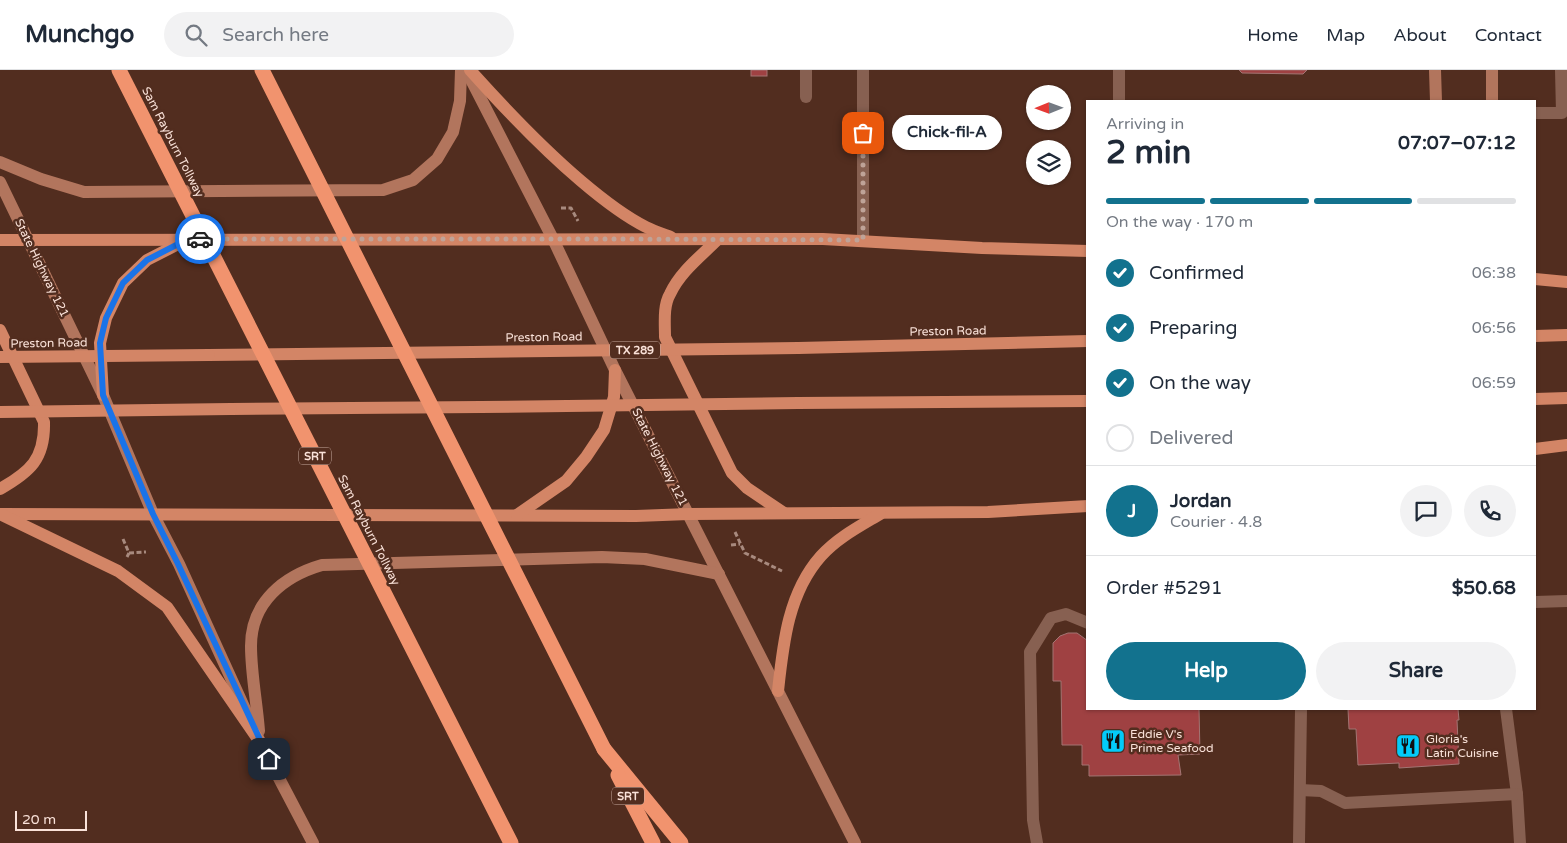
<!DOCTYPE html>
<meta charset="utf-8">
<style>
:root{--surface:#fff;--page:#f2f2f3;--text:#1f2937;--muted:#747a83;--line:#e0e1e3;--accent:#12728e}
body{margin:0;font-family:"Varela Round",sans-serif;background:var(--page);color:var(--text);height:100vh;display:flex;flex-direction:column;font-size:19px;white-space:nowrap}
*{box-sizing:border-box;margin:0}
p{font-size:16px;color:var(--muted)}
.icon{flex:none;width:28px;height:28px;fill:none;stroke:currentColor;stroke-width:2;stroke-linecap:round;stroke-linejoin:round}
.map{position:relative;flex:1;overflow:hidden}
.details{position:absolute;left:1086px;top:30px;width:450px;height:610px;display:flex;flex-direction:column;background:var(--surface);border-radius:0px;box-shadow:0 1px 4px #0004}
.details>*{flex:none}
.needle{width:32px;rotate:269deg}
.fabs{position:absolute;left:1026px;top:15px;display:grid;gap:10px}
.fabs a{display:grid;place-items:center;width:45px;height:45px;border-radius:50%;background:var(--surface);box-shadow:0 1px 4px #0004;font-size:25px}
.scale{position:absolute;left:15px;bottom:12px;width:72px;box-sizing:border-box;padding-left:5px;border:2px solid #fae2d9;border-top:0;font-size:14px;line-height:18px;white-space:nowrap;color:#fae2d9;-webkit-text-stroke:4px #522d1f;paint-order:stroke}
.pin{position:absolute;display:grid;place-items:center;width:42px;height:42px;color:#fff;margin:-21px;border-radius:10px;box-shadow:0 2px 8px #0006}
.courier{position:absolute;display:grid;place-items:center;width:50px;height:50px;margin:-25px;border:4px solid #1a73e8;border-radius:50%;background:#fff;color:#222;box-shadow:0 1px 6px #0007}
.bubble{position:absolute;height:35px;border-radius:18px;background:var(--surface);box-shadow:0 1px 4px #0004;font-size:16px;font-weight:800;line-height:35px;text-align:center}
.overview em{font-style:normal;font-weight:800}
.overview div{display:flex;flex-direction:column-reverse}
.overview{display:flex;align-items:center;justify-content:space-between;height:85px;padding:0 20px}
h1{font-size:32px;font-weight:800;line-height:38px}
.bar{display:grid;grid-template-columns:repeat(4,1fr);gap:8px 5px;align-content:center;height:60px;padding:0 20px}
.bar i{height:6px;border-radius:4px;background:var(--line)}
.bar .current{background:var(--accent)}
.bar p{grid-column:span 4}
.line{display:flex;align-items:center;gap:12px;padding:0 20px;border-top:1px solid var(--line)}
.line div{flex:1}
.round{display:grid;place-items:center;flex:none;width:52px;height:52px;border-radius:26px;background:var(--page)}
ol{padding:0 20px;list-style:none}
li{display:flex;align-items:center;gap:15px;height:55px}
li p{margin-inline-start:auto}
li .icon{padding:5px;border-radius:50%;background:var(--accent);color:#fff;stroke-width:4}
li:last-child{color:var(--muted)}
li i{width:28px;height:28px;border:2px solid var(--line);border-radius:50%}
.primary-button{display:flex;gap:10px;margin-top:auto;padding:10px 20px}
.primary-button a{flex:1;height:58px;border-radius:30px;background:var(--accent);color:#fff;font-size:20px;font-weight:800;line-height:58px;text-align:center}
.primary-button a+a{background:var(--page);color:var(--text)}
header{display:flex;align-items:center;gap:30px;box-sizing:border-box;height:70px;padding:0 25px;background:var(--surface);border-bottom:1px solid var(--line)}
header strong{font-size:24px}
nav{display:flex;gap:28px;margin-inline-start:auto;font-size:18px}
.search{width:350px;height:45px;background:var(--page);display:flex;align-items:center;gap:12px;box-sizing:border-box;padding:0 18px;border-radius:28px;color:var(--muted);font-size:19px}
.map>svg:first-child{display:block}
.building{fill:#9f4142;stroke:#a37573}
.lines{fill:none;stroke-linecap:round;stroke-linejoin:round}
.path{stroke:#a88a7e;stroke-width:3;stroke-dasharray:5 2.5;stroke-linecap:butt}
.lane{stroke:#876051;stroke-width:12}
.secondary{stroke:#b2755d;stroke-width:12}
.primary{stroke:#d38566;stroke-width:12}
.highway{stroke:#f1936e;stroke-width:15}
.primary-bridge{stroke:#d38566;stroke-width:12}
.highway-bridge{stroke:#f1936e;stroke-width:15}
.done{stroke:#bfa398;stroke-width:5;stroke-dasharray:0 9}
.route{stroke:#1a73e8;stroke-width:6}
.labels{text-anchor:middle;stroke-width:5;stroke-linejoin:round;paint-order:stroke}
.shield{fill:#522d1f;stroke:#c8aca1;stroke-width:1}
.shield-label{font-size:11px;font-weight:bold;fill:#fae2d9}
.street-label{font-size:12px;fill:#fae2d9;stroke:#522d1f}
.poi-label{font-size:12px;fill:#fae2d9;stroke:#522d1f;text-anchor:start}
</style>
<header>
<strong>Munchgo</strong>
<div class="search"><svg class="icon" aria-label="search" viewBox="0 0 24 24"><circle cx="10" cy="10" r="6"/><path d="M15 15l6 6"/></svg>Search here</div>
<nav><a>Home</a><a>Map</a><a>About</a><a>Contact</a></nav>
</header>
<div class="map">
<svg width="1567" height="773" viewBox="0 0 1567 773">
<rect width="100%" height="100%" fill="#522d1f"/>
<g class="building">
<rect x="751" y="0" width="16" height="6"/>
<polygon points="1239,0 1307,0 1303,4 1242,3"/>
<polygon points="1068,563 1077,563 1088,571 1088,639 1199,639 1200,684 1178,685 1181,705 1089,706 1089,695 1082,695 1082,675 1062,675 1061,611 1053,611 1053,573 1060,566"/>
<polygon points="1348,639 1458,639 1459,650 1457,650 1459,694 1399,698 1399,693 1358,695 1356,659 1349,659"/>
</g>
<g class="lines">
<g class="path">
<polyline points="561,138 571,138 578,151"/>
<polyline points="735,462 745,483 782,501"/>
<polyline points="123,469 129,483 127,487"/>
<polyline points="731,475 740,474"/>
<polyline points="129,483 146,482"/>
</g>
<g class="lane">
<polyline points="806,0 806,27"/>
<polyline points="863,0 863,170"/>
<polyline points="1119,0 1119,31"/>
<polyline points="1535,43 1562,43 1561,0"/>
<polyline points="1535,532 1567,531"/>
<polyline points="1506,639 1517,724 1520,773"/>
<polyline points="1300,720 1321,721 1345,733 1517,724"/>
<polyline points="1037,773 1033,750 1030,582 1051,548 1066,544 1088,553"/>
<polyline points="1299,773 1301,639"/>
</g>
<g class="secondary">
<polyline points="466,0 553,169 615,300 855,773"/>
<polyline points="1435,0 1436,31"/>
<polyline points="1492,0 1492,31"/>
<polyline points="0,92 41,109 84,122 383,120 413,110 437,89 453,62 460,31 461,0"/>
<polyline points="0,112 103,325 153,444 179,494 260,672 313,773"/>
<path d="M259,661C257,633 251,604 251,576C251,532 284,506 322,495L602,487L645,489L719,504"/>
</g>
<g class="primary">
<path d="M470,0C505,39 541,77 581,111C601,128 622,145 646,157C654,161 663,164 671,167"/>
<polyline points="0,170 823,169 982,178 1088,181"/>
<path d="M717,170C701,186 680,202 670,224C663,236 665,253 665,267L732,403L747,418L784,443"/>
<polyline points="1535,209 1567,212"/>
<path d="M0,260L44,352C45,389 30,402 0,419"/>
<polyline points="1535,266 1567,265"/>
<polyline points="798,278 1088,271"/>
<polyline points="209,285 472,282"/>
<polyline points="103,325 100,273 106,248 123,213 147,190 186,170"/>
<polyline points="1535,329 1567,328"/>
<polyline points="798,333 1088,331"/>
<polyline points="231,339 481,337"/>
<polyline points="1535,379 1567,375"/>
<polyline points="0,444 636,446 689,444 988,442 1088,436"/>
<polyline points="2,445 118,501 167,537 260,672"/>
<polyline points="517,445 566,411 586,387 604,360 614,327 615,300"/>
<path d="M778,621C783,574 788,523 821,486C837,468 860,456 880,444"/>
</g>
<g class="highway">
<polyline points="604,679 681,773"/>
<polyline points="618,705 653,773"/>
</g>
<g class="primary-bridge">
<polyline points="472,282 798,278"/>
<polyline points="0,287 209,285"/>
<polyline points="481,337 798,333"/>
<polyline points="0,342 231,339"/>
</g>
<g class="highway-bridge">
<polyline points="119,0 511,773"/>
<polyline points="262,0 604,679"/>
</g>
</g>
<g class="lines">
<polyline class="done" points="200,169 616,169 863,170 863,63"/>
<polyline class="route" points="200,169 188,169 147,190 123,213 106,248 100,273 103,325 153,444 178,494 269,689"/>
</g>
<defs>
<symbol id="restaurant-square" viewBox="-11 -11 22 22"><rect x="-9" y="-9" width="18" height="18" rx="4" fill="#03cbf9" stroke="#522d1f"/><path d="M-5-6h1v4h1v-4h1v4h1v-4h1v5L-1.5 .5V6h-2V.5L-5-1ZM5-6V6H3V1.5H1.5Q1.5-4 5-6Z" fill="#111"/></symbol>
</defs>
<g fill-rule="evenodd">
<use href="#restaurant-square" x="1099" y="657" width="28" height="28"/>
<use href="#restaurant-square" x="1394" y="662" width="28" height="28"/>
</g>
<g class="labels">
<g class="shield">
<rect x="610" y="271.5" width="50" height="17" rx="4"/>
<rect x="299" y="377.5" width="32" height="17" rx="4"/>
<rect x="612" y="717.5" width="32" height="17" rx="4"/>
</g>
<g class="shield-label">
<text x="635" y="284">TX 289</text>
<text x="315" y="390">SRT</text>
<text x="628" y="730">SRT</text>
</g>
<g class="street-label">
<text transform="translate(173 72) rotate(63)" y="4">Sam Rayburn Tollway</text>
<text transform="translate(42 198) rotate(64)" y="4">State Highway 121</text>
<text transform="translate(948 261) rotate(-1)" y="4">Preston Road</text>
<text transform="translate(544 267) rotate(-1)" y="4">Preston Road</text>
<text transform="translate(49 273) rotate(-1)" y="4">Preston Road</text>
<text transform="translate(660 387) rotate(63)" y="4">State Highway 121</text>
<text transform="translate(369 460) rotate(63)" y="4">Sam Rayburn Tollway</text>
</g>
<g class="poi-label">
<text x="1130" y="668">Eddie V's<tspan x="1130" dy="14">Prime Seafood</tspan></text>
<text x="1426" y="673">Gloria's<tspan x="1426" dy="14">Latin Cuisine</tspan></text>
</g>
</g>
</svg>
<div class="fabs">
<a><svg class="needle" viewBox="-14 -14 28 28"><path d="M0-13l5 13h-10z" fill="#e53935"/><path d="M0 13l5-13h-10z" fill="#747a83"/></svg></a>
<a><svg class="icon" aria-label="layers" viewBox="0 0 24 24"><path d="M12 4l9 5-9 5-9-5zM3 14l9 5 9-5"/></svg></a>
</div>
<div class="scale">20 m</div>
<div class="pin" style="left:863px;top:63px;background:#ea580c"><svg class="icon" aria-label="bag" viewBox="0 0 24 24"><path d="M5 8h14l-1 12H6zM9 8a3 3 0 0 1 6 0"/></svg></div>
<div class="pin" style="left:269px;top:689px;background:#1f2937"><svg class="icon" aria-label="home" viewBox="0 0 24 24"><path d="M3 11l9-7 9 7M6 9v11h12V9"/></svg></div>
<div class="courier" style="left:200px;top:169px"><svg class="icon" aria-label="car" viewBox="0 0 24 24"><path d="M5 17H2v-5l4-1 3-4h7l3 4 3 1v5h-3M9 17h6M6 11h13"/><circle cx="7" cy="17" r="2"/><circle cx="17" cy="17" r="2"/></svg></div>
<div class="bubble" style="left:892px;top:45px;width:110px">Chick-fil-A</div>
<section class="details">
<div class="overview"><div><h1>2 min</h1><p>Arriving in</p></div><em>07:07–07:12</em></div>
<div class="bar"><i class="current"></i><i class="current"></i><i class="current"></i><i></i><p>On the way · 170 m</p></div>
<ol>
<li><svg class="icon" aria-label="check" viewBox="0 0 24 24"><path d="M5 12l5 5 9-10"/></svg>Confirmed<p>06:38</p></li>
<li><svg class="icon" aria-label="check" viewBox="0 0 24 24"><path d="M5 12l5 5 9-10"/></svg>Preparing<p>06:56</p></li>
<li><svg class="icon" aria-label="check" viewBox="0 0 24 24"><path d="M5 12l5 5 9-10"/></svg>On the way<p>06:59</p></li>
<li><i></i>Delivered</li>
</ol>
<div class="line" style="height:90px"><b class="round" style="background:var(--accent);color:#fff">J</b><div><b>Jordan</b><p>Courier · 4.8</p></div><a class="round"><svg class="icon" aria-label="chat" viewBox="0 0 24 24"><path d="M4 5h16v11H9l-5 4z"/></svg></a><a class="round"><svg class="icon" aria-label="phone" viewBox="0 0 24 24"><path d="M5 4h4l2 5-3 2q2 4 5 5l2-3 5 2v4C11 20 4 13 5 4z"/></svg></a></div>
<div class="line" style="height:65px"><div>Order #5291</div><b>$50.68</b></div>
<div class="primary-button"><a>Help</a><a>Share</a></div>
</section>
</div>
